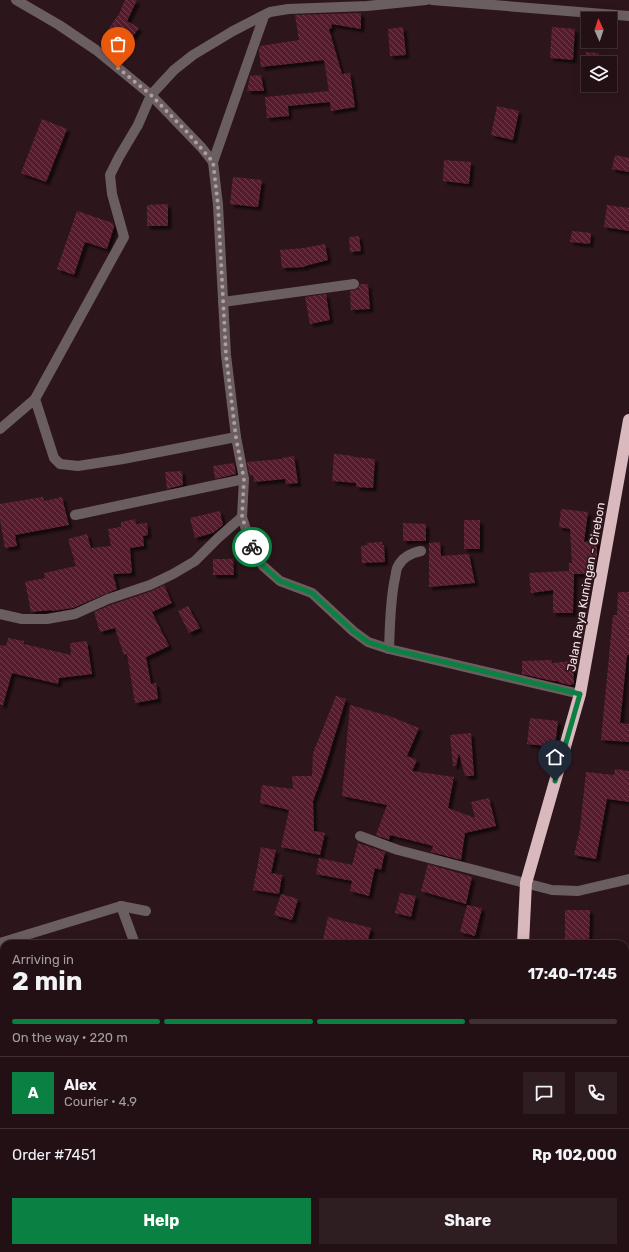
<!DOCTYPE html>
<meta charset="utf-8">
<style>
:root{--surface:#221014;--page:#2e1e22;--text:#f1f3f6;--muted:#a29da0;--line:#3f3034;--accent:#0b8043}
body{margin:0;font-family:Rubik,sans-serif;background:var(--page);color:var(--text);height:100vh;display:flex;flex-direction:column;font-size:15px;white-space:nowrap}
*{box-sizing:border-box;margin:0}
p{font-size:13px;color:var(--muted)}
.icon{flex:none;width:22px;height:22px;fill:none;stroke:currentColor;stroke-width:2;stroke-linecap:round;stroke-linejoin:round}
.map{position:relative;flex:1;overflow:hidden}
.sheet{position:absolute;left:0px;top:940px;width:629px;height:312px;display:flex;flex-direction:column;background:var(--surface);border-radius:12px 12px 0 0;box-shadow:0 2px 10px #0003,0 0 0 1px var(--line)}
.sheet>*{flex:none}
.needle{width:26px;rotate:357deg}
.fabs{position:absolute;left:581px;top:12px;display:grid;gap:8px}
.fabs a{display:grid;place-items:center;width:36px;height:36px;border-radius:0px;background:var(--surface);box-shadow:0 2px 10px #0003,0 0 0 1px var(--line);font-size:20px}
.pin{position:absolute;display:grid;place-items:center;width:34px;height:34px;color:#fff;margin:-41px -17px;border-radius:50% 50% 50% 0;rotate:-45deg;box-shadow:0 0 4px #0007}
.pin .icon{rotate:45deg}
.courier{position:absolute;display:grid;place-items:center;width:40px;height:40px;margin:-20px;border:3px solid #0b8043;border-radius:50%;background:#fff;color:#222;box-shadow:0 1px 5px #0007}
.head em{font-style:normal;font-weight:700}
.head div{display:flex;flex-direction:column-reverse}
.head{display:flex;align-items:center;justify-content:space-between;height:68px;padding:0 12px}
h1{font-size:26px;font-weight:700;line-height:30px}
.bar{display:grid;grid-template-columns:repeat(4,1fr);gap:6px 4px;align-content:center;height:48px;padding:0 12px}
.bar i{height:5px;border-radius:3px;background:var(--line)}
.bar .active{background:var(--accent)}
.bar p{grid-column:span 4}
.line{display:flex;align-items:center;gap:10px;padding:0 12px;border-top:1px solid var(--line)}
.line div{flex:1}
.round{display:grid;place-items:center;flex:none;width:42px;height:42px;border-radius:0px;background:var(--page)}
.action{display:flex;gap:8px;margin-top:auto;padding:8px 12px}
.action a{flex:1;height:46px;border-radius:0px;background:var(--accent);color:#fff;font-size:16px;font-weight:700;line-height:46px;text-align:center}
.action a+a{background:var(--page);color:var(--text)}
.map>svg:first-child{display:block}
.building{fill:url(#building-back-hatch);filter:url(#shadow)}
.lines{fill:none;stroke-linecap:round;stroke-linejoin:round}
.minor{stroke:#6b5e60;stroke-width:10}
.highway{stroke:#dab9be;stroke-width:12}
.done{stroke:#b09da0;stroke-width:4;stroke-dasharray:0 7.2}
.route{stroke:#0b8043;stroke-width:5}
.labels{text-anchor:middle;stroke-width:3.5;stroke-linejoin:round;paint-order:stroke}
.street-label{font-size:12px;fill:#f6e5e8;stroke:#2d161b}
</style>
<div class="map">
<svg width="629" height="1252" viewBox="0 0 629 1252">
<defs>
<pattern id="building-back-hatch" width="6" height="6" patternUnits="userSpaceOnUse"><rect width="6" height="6" fill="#571c2d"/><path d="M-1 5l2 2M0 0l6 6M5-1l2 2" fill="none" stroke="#703d4b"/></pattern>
<filter id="shadow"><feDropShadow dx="3.5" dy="3.5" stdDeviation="1" flood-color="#0009"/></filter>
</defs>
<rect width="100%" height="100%" fill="#2d161b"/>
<g class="building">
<polygon points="125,0 137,0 127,21 139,28 122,51 102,38 119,14"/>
<polygon points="361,13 361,29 331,24 332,28 329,29 342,74 350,73 355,107 331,111 330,102 288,106 289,116 267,118 265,97 329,91 324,60 261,67 259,51 260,46 299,40 295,15"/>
<polygon points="403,27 406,55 390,56 388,29"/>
<polygon points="552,27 575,29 573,60 550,58"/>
<polygon points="586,52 599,53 598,63 585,63"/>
<polygon points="261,75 264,91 247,91 250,76"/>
<polygon points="497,106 519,111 513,140 491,135"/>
<polygon points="42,119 67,129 46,182 21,173"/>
<polygon points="615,155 629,158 629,172 612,169"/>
<polygon points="444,160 471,162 469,184 443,181"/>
<polygon points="233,177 262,180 258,207 230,204"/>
<polygon points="168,204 168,226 147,226 147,205"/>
<polygon points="607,205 629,208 629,231 604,227"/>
<polygon points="77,211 113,223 114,227 107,249 85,242 74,275 57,269"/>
<polygon points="572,231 591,233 590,244 570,242"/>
<polygon points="359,236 361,251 350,252 349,237"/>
<polygon points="325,244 328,260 305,266 305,267 282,268 280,250 304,248"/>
<polygon points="360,284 368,284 370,309 351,310 350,291 358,289"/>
<polygon points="326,294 330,320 310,324 305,297"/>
<polygon points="334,454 354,456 353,457 375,459 373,488 356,487 356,483 332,481"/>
<polygon points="294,456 298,483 286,484 285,479 254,482 253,475 250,476 247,462 282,459 282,458"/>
<polygon points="234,463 236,474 215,479 213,466"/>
<polygon points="182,471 183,485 167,489 165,472"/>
<polygon points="43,497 44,501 62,497 69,525 15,535 17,546 5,548 0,520 0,504"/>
<polygon points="561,509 588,512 584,542 597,541 597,555 594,574 574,574 573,613 553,613 553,590 531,593 529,573 569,571 569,563 572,563 570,529 559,527"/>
<polygon points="220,511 223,525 213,533 195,538 190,518"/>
<polygon points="135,519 136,524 147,523 148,535 143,536 144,546 130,548 132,573 113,574 117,589 73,608 52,611 52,610 31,612 25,582 45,578 44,573 76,566 68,539 87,534 91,548 111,546 108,529 121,527 121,522"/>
<rect x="464" y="520" width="16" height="29"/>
<polygon points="403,523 426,524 426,541 403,541"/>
<polygon points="382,542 382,545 384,545 385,562 362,563 361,546 367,545 367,543"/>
<polygon points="440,542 441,556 469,554 475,583 429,587 429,543"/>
<polygon points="213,559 233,559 234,575 213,575"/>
<polygon points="164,585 172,603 152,612 169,646 146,657 151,684 156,683 158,699 135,703 127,654 124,655 115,628 100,632 94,612 110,605 152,591"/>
<polygon points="618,592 629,592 629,655 627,655 620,723 629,724 629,742 601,740 609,657 610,657 609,656 613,615 617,615"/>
<polygon points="188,606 200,628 189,633 178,611"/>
<polygon points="8,638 24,641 24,644 71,655 70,643 87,641 92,674 59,678 58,684 12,673 3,705 0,705 0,645 6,646"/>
<polygon points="552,660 552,663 573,661 574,684 569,685 558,682 557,681 553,681 522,674 522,661"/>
<polygon points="336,696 346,699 323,774 313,801 314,831 325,833 320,855 281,847 289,810 260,803 262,785 293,789 292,776 312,776 313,753"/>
<polygon points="350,705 392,717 419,728 407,756 417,760 412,771 454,777 448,808 475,818 471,802 489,798 496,826 465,833 461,860 431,852 433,846 390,835 389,840 376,835 387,805 342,796"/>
<polygon points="530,718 558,721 555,747 527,744"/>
<polygon points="471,733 474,776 465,776 459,753 456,766 453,766 450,735"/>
<polygon points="615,769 629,771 629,802 607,799 596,859 574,855 580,829 586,772 614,775"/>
<polygon points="358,843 385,852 381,870 375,868 369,896 350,891 352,881 316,874 319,858 352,865"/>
<polygon points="261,847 276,850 271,873 282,875 279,894 253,890"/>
<polygon points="428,864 472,877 466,904 421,891"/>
<polygon points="400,893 416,896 411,917 395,913"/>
<polygon points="281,894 298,899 292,920 274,915"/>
<polygon points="467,905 482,908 475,936 460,932"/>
<polygon points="565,910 590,910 589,944 565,944"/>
<polygon points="328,917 371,928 367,944 322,944"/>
</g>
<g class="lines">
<g class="minor">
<polyline points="16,0 59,25 96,50 151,95 174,70 193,55 233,31 270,12 288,9 367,6 426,0"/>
<polyline points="432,0 629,16"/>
<polyline points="264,16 213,162 218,205 226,355 236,437 244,479 242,517 252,548 263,566 280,581 312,593 353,631 368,642 389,649 580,694"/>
<polyline points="223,302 354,284"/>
<polyline points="35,399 54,458 60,464 78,466 123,459 236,437"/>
<polyline points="0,429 35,399 124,237 112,194 110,175 119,157 138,125 151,95 202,148 213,162"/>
<polyline points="75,515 244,479"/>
<polyline points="0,614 22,619 47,619 75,614 108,599 150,585 173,574 195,561 218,538 242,517"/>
<path d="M389,649C390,625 390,601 395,578C396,574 396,569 398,566C403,557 411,553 421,551"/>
<polyline points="360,836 398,850 552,890 578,891 629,879"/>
<polyline points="121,906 135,944"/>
<polyline points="0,943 121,906 146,911"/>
</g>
<g class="highway">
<polyline points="523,944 526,883 580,694 629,420"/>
<polyline points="479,1252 480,1248"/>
</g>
</g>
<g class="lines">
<polyline class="done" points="118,68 151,95 186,131 213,162 218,205 226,355 236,438 244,479 242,517 252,547"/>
<polyline class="route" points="252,547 263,566 280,581 312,593 353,631 368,642 389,649 580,694 555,781"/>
</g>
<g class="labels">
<g class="street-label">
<text transform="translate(586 587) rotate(-80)" y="4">Jalan Raya Kuningan - Cirebon</text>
</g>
</g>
</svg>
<div class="fabs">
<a><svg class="needle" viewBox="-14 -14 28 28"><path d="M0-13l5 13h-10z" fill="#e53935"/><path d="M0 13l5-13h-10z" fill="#a29da0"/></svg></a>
<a><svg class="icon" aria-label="layers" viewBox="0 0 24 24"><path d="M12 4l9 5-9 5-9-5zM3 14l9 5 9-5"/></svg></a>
</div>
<div class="pin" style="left:118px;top:68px;background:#ea580c"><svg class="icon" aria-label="bag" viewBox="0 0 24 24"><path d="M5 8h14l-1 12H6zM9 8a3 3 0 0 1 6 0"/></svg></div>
<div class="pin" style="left:555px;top:781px;background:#1f2937"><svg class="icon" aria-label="home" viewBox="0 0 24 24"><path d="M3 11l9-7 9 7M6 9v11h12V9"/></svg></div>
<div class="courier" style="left:252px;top:547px"><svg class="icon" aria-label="bike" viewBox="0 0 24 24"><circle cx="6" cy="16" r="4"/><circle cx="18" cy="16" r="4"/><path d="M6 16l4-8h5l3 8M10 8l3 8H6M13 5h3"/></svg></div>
<section class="sheet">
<div class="head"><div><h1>2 min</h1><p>Arriving in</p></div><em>17:40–17:45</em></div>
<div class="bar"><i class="active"></i><i class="active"></i><i class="active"></i><i></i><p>On the way · 220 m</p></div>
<div class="line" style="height:72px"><b class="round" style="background:var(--accent);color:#fff">A</b><div><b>Alex</b><p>Courier · 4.9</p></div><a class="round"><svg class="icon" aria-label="chat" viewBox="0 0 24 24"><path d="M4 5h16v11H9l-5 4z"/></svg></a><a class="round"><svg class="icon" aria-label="phone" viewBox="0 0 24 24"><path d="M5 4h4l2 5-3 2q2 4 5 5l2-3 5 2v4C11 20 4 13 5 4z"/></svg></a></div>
<div class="line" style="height:52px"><div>Order #7451</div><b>Rp 102,000</b></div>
<div class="action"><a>Help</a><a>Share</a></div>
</section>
</div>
